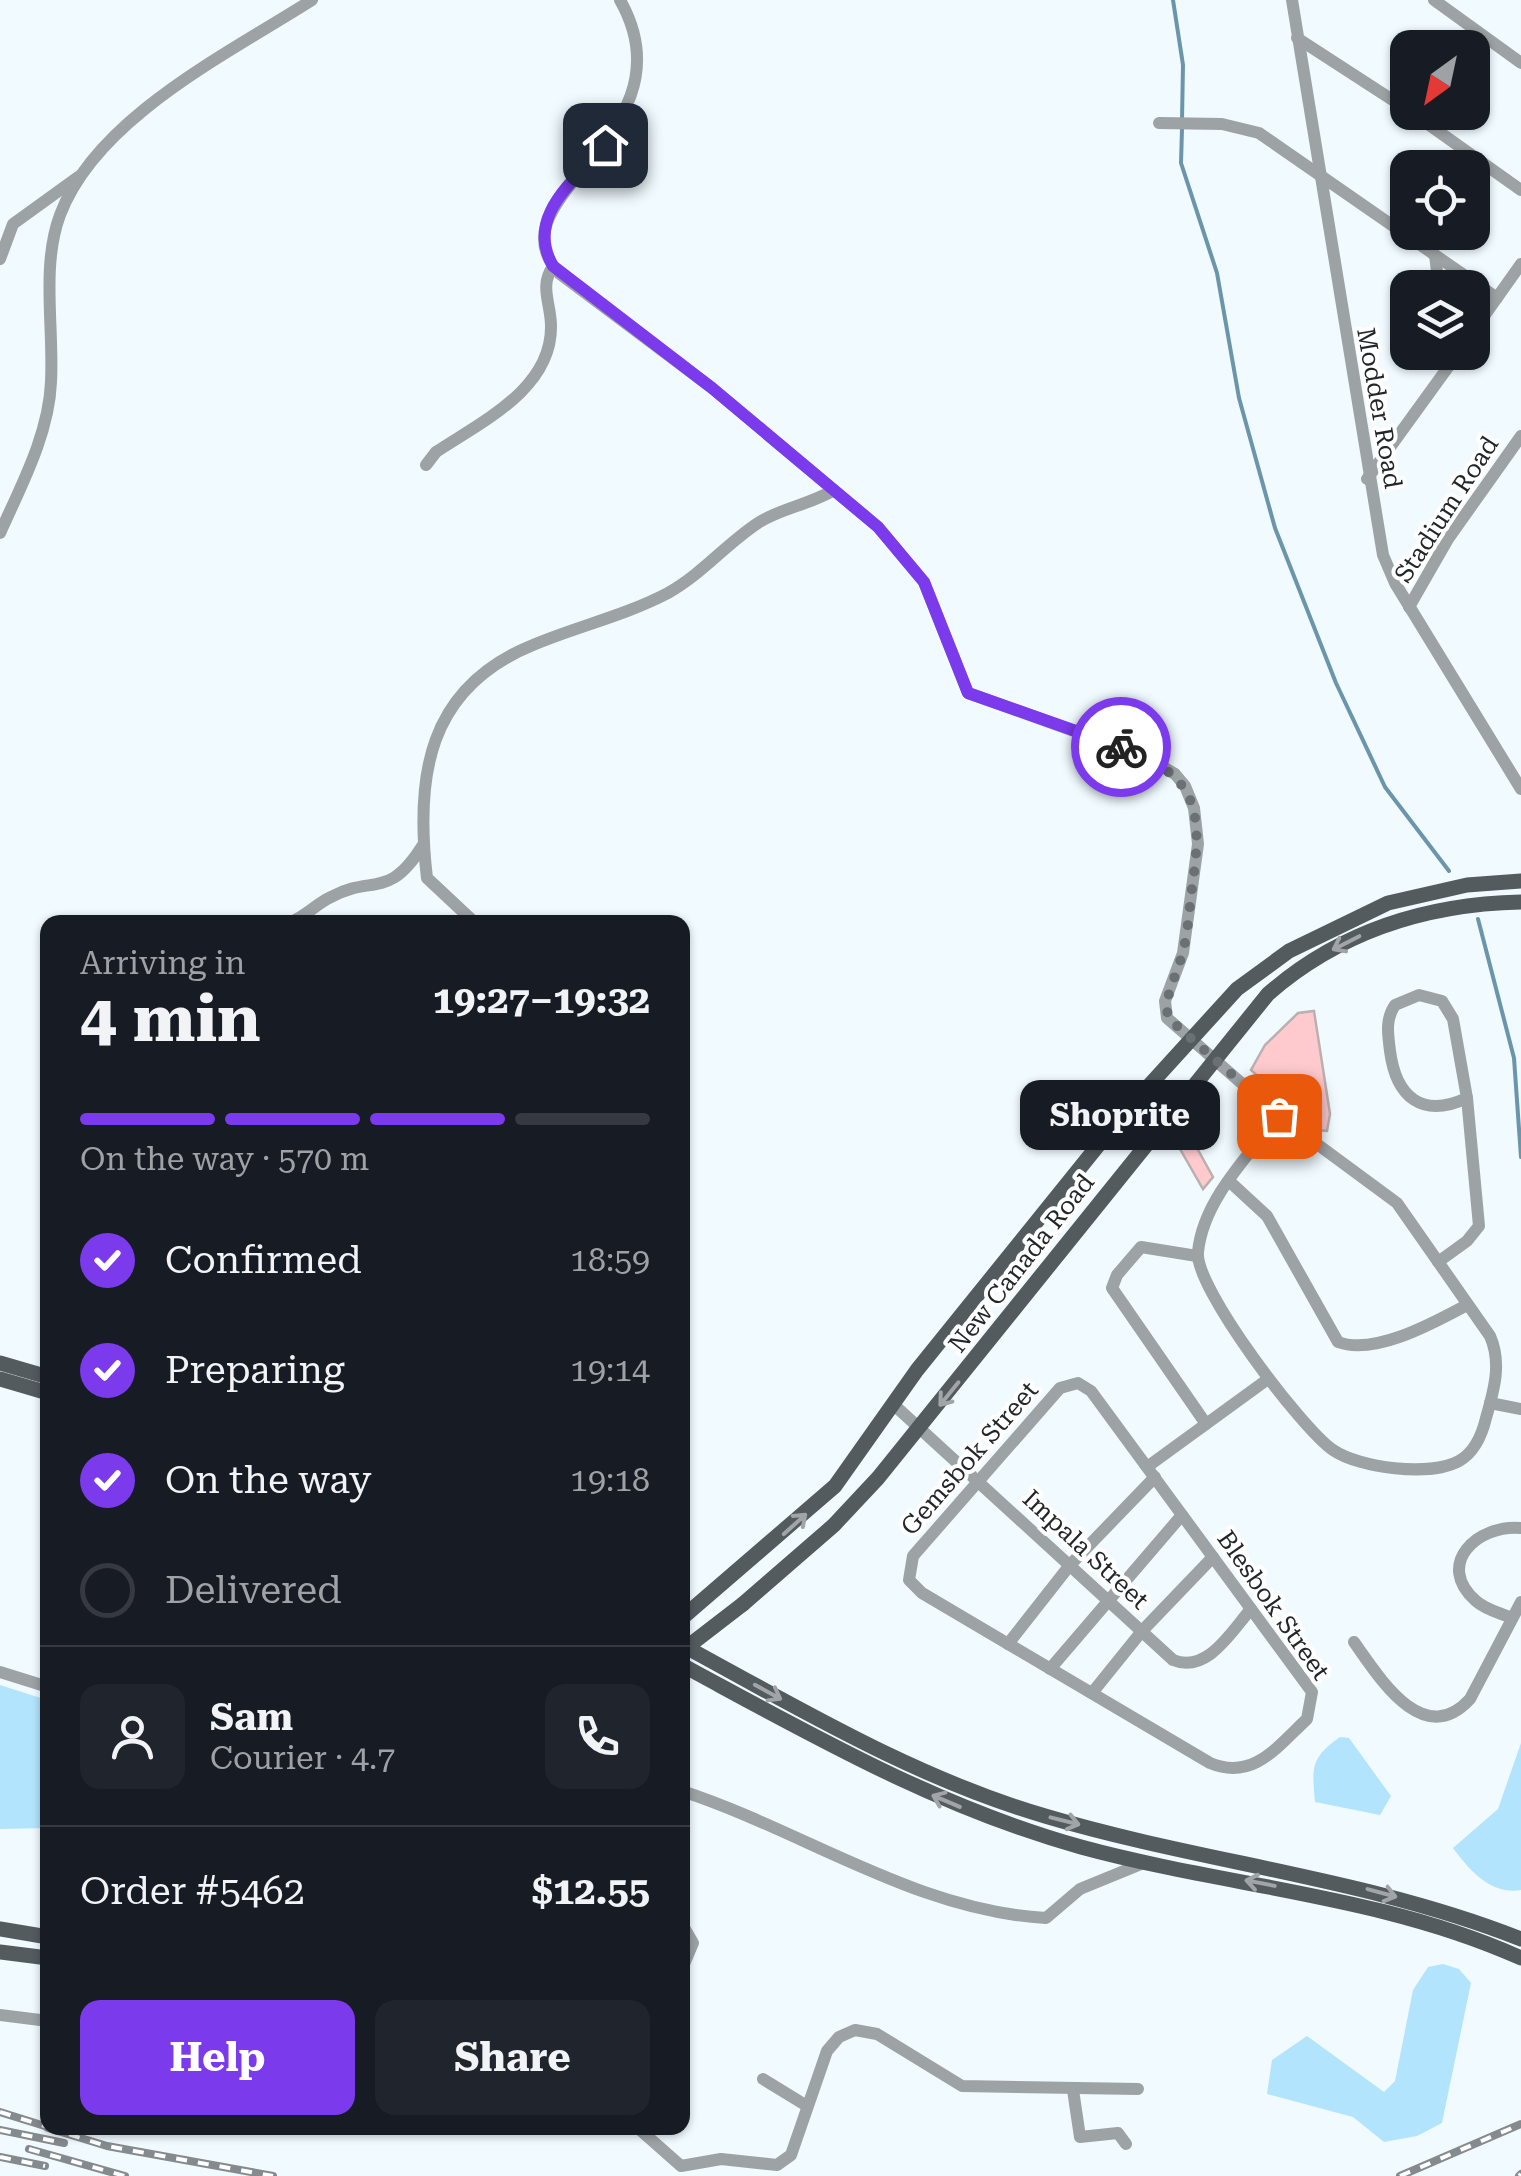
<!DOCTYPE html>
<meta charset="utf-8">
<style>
:root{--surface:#171b24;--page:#20242c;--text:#f1f3f6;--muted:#9ea1a6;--line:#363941;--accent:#7c3aed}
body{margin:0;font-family:"Roboto Serif",serif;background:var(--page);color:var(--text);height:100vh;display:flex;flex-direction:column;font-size:38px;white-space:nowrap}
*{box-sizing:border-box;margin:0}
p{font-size:32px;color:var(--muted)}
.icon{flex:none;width:55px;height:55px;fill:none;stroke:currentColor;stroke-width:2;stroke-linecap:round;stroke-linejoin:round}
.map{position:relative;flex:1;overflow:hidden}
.details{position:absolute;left:40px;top:915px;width:650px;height:1220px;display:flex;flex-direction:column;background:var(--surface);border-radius:20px;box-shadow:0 2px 8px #0004}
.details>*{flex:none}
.needle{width:65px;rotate:213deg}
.buttons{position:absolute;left:1390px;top:30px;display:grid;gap:20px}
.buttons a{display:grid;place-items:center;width:100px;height:100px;border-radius:20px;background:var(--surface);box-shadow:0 2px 8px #0004;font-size:50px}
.pin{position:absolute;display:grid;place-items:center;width:85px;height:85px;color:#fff;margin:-42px;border-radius:20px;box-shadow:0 5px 15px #0006}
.courier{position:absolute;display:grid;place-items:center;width:100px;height:100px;margin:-50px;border:8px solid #7c3aed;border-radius:50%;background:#fff;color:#222;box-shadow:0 2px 12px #0007}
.bubble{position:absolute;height:70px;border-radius:20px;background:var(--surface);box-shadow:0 2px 8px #0004;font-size:32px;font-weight:700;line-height:70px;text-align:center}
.overview em{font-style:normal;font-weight:700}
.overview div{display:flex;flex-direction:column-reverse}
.overview{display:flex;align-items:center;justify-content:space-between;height:170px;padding:0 40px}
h1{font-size:65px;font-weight:700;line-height:75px}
.bar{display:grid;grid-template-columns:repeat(4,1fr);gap:15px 10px;align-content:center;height:120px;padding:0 40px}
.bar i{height:12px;border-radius:8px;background:var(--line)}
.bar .selected{background:var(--accent)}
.bar p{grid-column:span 4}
.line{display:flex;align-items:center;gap:25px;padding:0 40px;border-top:2px solid var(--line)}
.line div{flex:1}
.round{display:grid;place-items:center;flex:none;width:105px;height:105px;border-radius:20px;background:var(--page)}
ol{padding:0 40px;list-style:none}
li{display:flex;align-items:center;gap:30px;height:110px}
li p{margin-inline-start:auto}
li .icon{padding:10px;border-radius:50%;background:var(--accent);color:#fff;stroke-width:4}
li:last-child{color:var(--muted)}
li i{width:55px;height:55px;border:5px solid var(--line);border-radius:50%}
.button{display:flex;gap:20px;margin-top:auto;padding:20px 40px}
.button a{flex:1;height:115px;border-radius:20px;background:var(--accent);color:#fff;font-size:40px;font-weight:700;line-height:115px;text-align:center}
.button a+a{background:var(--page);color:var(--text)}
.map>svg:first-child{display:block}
.green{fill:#b3e4fe}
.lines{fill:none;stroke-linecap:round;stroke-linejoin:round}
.stream{stroke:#6a95aa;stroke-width:4}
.building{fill:#fecace;stroke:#bbb0b0;stroke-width:2.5}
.minor{stroke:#9da2a4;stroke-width:12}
.major{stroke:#545b5f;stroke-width:15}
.rail-casing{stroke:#848a8e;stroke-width:8}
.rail{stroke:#fff;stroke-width:4;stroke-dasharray:11;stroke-linecap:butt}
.major-bridge{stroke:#545b5f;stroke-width:15}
.oneway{stroke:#a1a5a7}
.done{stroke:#6a7073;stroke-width:10;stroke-dasharray:0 18}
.route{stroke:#7c3aed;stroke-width:12}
.labels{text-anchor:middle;stroke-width:8;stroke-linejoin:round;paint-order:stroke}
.street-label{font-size:25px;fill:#222628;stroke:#fff}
</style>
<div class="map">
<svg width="1521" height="2176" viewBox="0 0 1521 2176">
<rect width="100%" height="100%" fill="#f0faff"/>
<g class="green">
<polygon points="0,1685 47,1700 47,1828 0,1829"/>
<path d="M1340,1737L1349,1738L1391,1796L1380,1815L1315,1802C1312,1768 1310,1758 1340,1737Z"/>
<path d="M1521,1743V1890C1491,1895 1470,1871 1453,1848L1498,1809Z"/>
<polygon points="1443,1964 1459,1969 1471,1983 1442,2123 1417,2136 1384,2142 1353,2117 1267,2094 1272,2060 1307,2036 1384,2092 1395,2081 1413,1990 1428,1967"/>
</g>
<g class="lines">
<g class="stream">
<polyline points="1173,0 1183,65 1182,120"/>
<polyline points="1182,129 1181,163 1217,273 1239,398 1275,528 1336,683 1385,787 1449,871"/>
<polyline points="1478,919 1514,1058 1521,1157"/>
</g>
</g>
<g class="building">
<polygon points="1314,1011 1330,1114 1327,1131 1317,1130 1251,1070 1265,1045 1298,1013"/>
<polygon points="1187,1130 1213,1177 1203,1189 1176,1142"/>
</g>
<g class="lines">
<g class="minor">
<path d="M620,0C697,136 486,197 560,274L712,388L878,527L924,582L968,693L1144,756L1175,774L1185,786L1194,808L1198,844L1183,953L1165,1001L1167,1018L1279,1116L1397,1203L1490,1336C1502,1363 1494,1390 1486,1418C1482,1435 1475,1452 1459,1461C1430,1477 1359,1468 1333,1450C1302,1429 1194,1287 1198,1252C1203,1200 1249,1155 1279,1116"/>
<polyline points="1292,0 1383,555 1395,583 1521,789"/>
<polyline points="1434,0 1521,63"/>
<polyline points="1297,38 1408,110"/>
<polyline points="1411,112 1521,190"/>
<polyline points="1159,123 1222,124 1259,133 1497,298"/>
<polyline points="1435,255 1439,288"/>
<polyline points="0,259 13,224 78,177"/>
<polyline points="1472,333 1521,264"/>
<path d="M426,465L436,452C481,422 552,389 551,326C551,303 539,287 553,266"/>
<polyline points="1367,479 1459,352"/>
<path d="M0,533C21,486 49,434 51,382C54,328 41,266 60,215C96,118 229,53 312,0"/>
<polyline points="1409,607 1448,539 1521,436"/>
<path d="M291,922C306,916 316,904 331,897C373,874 388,901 423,845"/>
<path d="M474,922L427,878C415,777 427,688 533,645C578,626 624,616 668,593C702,574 726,544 758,523C781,508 809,505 834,490"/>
<path d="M1419,995L1442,1001L1453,1019L1467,1098C1422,1119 1396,1097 1390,1051C1388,1034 1385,1020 1395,1005Z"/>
<path d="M1229,1181L1267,1216L1338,1342C1375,1356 1435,1322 1467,1305"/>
<polyline points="1197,1256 1141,1247 1117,1275 1112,1288 1206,1424"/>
<polyline points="1438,1262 1467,1241 1479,1226 1467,1098"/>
<path d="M1078,1383L1091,1391L1312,1692L1307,1719C1277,1747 1253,1781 1210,1763L922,1593L909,1580L913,1556L1060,1388Z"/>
<polyline points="1490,1403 1521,1409"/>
<path d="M893,1404L1173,1660C1207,1674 1231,1632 1251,1609"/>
<polyline points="1147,1467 1268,1379"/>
<path d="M1512,1618C1500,1613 1486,1610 1476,1601C1434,1564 1478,1524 1521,1528"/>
<path d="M1354,1642C1379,1677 1423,1750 1470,1699L1521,1602"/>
<polyline points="1008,1644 1070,1565 1155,1477"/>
<polyline points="1050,1669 1182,1515"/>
<polyline points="0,1672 48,1687"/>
<polyline points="1092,1693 1142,1631 1213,1557"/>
<path d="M682,1791C804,1831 916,1911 1046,1918L1080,1889L1146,1862"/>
<polyline points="682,1924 693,1943 682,1969"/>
<polyline points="0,2015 48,2021"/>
<polyline points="763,2079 807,2106"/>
<polyline points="1073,2090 1080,2137 1118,2133 1126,2144"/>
<polyline points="638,2128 681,2166 721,2159 777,2165 791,2155 827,2051 839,2037 855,2030 877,2034 962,2086 1138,2089"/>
</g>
<g class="major">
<polyline points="0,1363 48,1377"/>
<polyline points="0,1379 48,1393"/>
<path d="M743,1604L834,1525L878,1478L1268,994C1340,931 1427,904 1521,902"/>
<polyline points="682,1618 835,1486 917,1370 1125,1112 1237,989 1289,951 1388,903 1467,885 1521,881"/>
<path d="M682,1645C800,1709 915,1778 1045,1816C1203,1863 1367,1878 1521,1939"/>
<path d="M682,1665C812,1735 937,1807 1081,1847C1228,1887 1381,1895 1521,1958"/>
<polyline points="0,1929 48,1937"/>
<polyline points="0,1952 48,1958"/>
</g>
<defs>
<g id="rail">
<polyline points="0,2112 48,2127"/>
<polyline points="48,2128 107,2146 273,2176"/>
<polyline points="0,2130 64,2143"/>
<polyline points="29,2149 125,2176"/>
<polyline points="0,2157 45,2166"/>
<polyline points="1400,2176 1521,2124"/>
<polyline points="1519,2176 1521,2174"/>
</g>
</defs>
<use href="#rail" class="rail-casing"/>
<use href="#rail" class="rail"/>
<polyline class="major-bridge" points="682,1651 743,1604"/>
</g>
<defs><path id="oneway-shaft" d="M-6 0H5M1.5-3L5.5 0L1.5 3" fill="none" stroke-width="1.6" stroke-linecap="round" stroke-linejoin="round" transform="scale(2.5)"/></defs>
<g class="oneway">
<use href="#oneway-shaft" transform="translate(1346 943) rotate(153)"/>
<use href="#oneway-shaft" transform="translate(949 1394) rotate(129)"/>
<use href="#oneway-shaft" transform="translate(795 1524) rotate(-42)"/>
<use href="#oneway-shaft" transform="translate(768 1692) rotate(29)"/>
<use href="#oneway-shaft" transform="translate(946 1801) rotate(-157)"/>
<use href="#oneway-shaft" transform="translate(1065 1821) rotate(14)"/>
<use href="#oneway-shaft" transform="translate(1260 1883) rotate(-169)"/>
<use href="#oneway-shaft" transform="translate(1382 1893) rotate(15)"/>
</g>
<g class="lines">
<path class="done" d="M1121,747C1199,776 1203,811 1192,888C1189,911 1188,936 1181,958C1175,980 1164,995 1168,1018L1279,1116"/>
<path class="route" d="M605,145C576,180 524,216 553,266L712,388L878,527L924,582L968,693L1121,747"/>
</g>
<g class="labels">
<g class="street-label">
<text transform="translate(1380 408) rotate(80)" y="9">Modder Road</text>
<text transform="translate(1446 509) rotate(-57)" y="9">Stadium Road</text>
<text transform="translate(1021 1263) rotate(-52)" y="9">New Canada Road</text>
<text transform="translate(969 1458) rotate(-49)" y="9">Gemsbok Street</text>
<text transform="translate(1086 1549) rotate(43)" y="9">Impala Street</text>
<text transform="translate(1274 1605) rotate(55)" y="9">Blesbok Street</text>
</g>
</g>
</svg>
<div class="buttons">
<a><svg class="needle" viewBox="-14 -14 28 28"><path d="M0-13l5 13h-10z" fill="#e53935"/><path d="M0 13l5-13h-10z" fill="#9ea1a6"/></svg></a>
<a><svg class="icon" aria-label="locate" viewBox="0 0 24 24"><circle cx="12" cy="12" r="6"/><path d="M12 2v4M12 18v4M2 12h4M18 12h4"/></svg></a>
<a><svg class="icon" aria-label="layers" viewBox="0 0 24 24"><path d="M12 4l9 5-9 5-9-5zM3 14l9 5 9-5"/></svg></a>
</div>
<div class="pin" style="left:1279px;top:1116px;background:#ea580c"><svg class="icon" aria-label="bag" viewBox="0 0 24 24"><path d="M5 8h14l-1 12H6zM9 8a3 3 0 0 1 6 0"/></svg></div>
<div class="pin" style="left:605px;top:145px;background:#1f2937"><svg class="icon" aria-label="home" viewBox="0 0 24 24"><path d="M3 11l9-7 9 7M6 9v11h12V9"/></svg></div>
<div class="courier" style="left:1121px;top:747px"><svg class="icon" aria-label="bike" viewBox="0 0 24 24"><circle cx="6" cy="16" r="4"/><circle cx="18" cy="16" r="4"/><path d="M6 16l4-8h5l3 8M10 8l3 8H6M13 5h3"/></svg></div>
<div class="bubble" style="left:1020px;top:1080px;width:200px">Shoprite</div>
<section class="details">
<div class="overview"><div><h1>4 min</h1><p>Arriving in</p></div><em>19:27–19:32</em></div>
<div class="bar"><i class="selected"></i><i class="selected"></i><i class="selected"></i><i></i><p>On the way · 570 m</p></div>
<ol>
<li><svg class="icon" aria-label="check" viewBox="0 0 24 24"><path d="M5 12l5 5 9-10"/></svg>Confirmed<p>18:59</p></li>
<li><svg class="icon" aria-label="check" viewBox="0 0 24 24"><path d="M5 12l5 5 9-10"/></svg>Preparing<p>19:14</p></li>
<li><svg class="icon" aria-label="check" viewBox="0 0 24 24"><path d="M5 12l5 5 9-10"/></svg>On the way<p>19:18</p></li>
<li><i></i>Delivered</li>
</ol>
<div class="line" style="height:180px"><a class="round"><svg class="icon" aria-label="person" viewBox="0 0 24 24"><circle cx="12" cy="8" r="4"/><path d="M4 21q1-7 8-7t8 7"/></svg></a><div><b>Sam</b><p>Courier · 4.7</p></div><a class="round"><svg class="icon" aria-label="phone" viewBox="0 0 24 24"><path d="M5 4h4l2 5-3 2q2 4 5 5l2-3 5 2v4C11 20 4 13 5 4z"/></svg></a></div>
<div class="line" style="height:130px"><div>Order #5462</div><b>$12.55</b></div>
<div class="button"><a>Help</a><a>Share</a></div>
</section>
</div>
